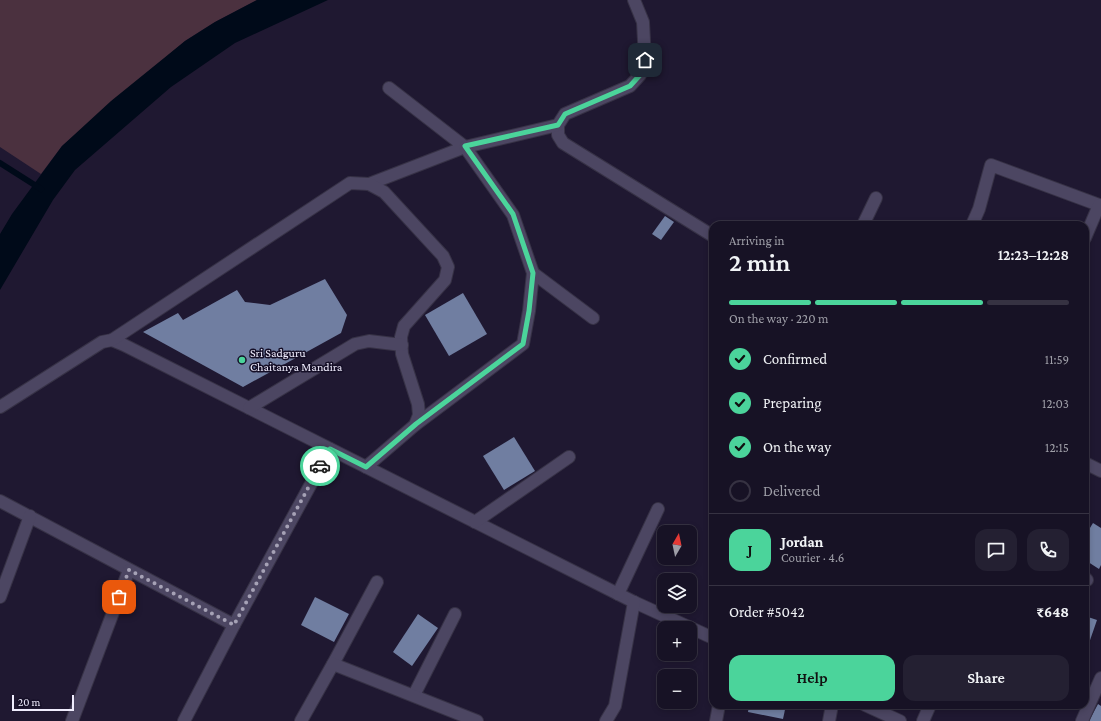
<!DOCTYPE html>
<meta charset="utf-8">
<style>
:root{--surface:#171225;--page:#242032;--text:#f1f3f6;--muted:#9e9ea7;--line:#363242;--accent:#4bd49b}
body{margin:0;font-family:"Crimson Pro",serif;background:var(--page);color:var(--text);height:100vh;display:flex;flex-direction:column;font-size:15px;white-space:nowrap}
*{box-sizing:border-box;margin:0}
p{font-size:13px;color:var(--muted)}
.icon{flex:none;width:22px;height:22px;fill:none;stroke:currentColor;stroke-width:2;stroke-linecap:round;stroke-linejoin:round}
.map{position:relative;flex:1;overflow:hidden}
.drawer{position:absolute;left:709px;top:221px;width:380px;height:488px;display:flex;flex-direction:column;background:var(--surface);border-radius:12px;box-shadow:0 2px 6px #0003,0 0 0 1px var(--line)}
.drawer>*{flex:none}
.needle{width:26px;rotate:9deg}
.buttons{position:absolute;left:657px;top:525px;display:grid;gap:8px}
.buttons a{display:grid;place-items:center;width:40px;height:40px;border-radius:8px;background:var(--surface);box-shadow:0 2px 6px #0003,0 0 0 1px var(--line);font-size:20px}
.scale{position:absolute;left:12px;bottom:10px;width:62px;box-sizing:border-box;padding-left:4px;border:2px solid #efecfd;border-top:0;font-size:11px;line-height:14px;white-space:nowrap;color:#efecfd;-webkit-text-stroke:3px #150f27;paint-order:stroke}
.pin{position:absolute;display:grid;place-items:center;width:34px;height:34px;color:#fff;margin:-17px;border-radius:8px;box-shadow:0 2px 6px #0006}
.courier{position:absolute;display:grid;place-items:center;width:40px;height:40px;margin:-20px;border:3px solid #4bd49b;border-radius:50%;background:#fff;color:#222;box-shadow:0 1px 5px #0007}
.head em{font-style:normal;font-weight:600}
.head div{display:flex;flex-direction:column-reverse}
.head{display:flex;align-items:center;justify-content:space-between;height:68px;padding:0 20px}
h1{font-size:26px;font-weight:600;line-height:30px}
.bar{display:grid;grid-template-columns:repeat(4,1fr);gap:6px 4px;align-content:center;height:48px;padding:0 20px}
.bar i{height:5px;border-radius:3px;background:var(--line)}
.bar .on{background:var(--accent)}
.bar p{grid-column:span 4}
.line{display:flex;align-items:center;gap:10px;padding:0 20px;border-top:1px solid var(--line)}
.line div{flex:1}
.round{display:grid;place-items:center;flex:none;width:42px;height:42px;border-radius:12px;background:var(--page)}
ol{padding:0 20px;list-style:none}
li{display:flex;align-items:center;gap:12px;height:44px}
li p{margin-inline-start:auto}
li .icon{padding:4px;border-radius:50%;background:var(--accent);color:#111;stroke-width:4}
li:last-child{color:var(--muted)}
li i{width:22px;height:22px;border:2px solid var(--line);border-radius:50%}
.action{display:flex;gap:8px;margin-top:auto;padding:8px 20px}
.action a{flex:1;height:46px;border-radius:12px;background:var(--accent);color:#111;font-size:16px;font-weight:600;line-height:46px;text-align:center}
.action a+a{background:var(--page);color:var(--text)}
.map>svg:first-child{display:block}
.green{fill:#4b313f}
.water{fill:#000a19}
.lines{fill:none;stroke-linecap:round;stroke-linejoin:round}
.stream{stroke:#000a19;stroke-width:6}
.building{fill:#707ea1}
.minor-casing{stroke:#373246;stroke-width:14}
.minor{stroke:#4c4662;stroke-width:12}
.done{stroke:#a6a2b6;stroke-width:4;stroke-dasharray:0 7.2}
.route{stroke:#4bd49b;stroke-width:5}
.poi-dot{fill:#4bd49b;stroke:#150f27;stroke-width:1.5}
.labels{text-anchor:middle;stroke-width:3;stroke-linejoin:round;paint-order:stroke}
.poi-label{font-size:12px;fill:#efecfd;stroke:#150f27;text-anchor:start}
</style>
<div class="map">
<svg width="1101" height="721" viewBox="0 0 1101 721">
<rect width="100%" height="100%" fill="#1f1831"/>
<polygon class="green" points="0,0 257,0 215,22 185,41 62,146 41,174 0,147"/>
<polygon class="water" points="257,0 328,0 235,43 171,87 75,170 53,200 0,290 0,234 12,214 62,146 111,101 185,41 215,22"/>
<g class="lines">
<polyline class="stream" points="0,163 41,189"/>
</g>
<g class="building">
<polygon points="665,216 674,222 661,240 652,234"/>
<polygon points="325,279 347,315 341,333 243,387 143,332 178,313 183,320 237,290 245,302 270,305"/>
<polygon points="463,293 487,334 449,356 425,315"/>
<polygon points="514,437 535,471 504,490 483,456"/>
<polygon points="1093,523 1101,528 1101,565 1099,569 1085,560 1085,536"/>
<polygon points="315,597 349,614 334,642 301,625"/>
<polygon points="418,614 438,628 412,666 393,652"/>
<polygon points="1085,616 1097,620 1088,646 1085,645"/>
<polygon points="1098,704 1101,706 1101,721 1089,721"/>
<polygon points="749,705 786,705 783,719 748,712"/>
</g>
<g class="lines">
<defs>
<g id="minor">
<polyline points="634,0 643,22 645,60 640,75 630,86 565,114 558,125 558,135 563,143 713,236"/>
<polyline points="369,184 465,147 389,88"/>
<polyline points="863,225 876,198"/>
<polyline points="972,225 979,209 991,165 1099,205"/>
<polyline points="1085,238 1099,205 1101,206"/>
<polyline points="533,273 593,318"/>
<polyline points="112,340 124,345 634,602 713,638"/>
<polyline points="0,407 102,342 112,340 350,183 369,184 384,192 443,256 448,267 445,280 404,326 401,337 402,354 418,404 419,415 415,425 366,467"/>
<polyline points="249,408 355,344 369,341 402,345"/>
<polyline points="415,425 523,344 529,311 533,273 513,215 465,147 558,125"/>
<polyline points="1085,463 1101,471"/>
<polyline points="0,501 234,625"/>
<polyline points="475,522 569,457"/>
<polyline points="1085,578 1087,580"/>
<polyline points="618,594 658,509"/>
<polyline points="0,597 30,516"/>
<polyline points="333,664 377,582"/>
<polyline points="414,695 455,614"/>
<polyline points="865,705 900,721"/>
<polyline points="72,721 129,570"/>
<polyline points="184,721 234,625 330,449"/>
<polyline points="301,721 333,664 477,721"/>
<polyline points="606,721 615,706 634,602"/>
<polyline points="716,721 719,705"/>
<polyline points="829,721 832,705"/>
<polyline points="923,721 930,705"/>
<polyline points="1082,721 1101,678"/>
</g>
</defs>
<use href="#minor" class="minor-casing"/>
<use href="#minor" class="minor"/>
</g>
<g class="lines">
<polyline class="done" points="119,597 129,570 234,625 320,466"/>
<polyline class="route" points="320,466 330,449 366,467 416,424 523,344 529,311 533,273 513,214 465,146 558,125 565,114 630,86 640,75 645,60"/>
</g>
<circle class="poi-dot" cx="242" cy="360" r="4"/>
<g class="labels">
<g class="poi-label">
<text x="250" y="357">Sri Sadguru<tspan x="250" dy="14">Chaitanya Mandira</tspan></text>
</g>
</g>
</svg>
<div class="buttons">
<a><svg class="needle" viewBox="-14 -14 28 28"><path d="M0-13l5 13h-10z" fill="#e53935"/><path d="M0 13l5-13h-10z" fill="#9e9ea7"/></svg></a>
<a><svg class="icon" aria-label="layers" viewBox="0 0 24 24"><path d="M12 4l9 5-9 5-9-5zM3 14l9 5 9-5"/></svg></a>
<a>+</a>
<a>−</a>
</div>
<div class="scale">20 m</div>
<div class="pin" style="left:119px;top:597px;background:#ea580c"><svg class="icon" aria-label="bag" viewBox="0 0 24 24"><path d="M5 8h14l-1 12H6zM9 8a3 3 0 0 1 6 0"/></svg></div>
<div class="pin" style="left:645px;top:60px;background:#1f2937"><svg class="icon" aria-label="home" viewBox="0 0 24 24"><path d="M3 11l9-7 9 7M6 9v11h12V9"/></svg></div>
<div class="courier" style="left:320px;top:466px"><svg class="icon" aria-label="car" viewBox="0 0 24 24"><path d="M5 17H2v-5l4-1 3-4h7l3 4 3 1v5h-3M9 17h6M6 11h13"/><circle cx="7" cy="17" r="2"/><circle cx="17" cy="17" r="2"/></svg></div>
<section class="drawer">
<div class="head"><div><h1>2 min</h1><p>Arriving in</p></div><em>12:23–12:28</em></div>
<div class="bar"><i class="on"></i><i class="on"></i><i class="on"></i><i></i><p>On the way · 220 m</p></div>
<ol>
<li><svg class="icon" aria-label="check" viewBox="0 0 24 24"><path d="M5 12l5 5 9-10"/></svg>Confirmed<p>11:59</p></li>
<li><svg class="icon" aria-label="check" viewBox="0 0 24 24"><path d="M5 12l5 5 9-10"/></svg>Preparing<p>12:03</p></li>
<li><svg class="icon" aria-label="check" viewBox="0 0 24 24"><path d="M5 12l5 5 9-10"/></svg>On the way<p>12:15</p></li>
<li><i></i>Delivered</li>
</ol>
<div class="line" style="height:72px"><b class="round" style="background:var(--accent);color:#111">J</b><div><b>Jordan</b><p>Courier · 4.6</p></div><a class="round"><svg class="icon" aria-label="chat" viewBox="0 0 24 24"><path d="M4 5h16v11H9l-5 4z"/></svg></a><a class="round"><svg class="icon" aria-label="phone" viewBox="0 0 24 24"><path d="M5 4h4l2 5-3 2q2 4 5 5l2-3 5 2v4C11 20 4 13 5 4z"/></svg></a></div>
<div class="line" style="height:52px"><div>Order #5042</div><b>₹648</b></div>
<div class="action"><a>Help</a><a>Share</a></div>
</section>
</div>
